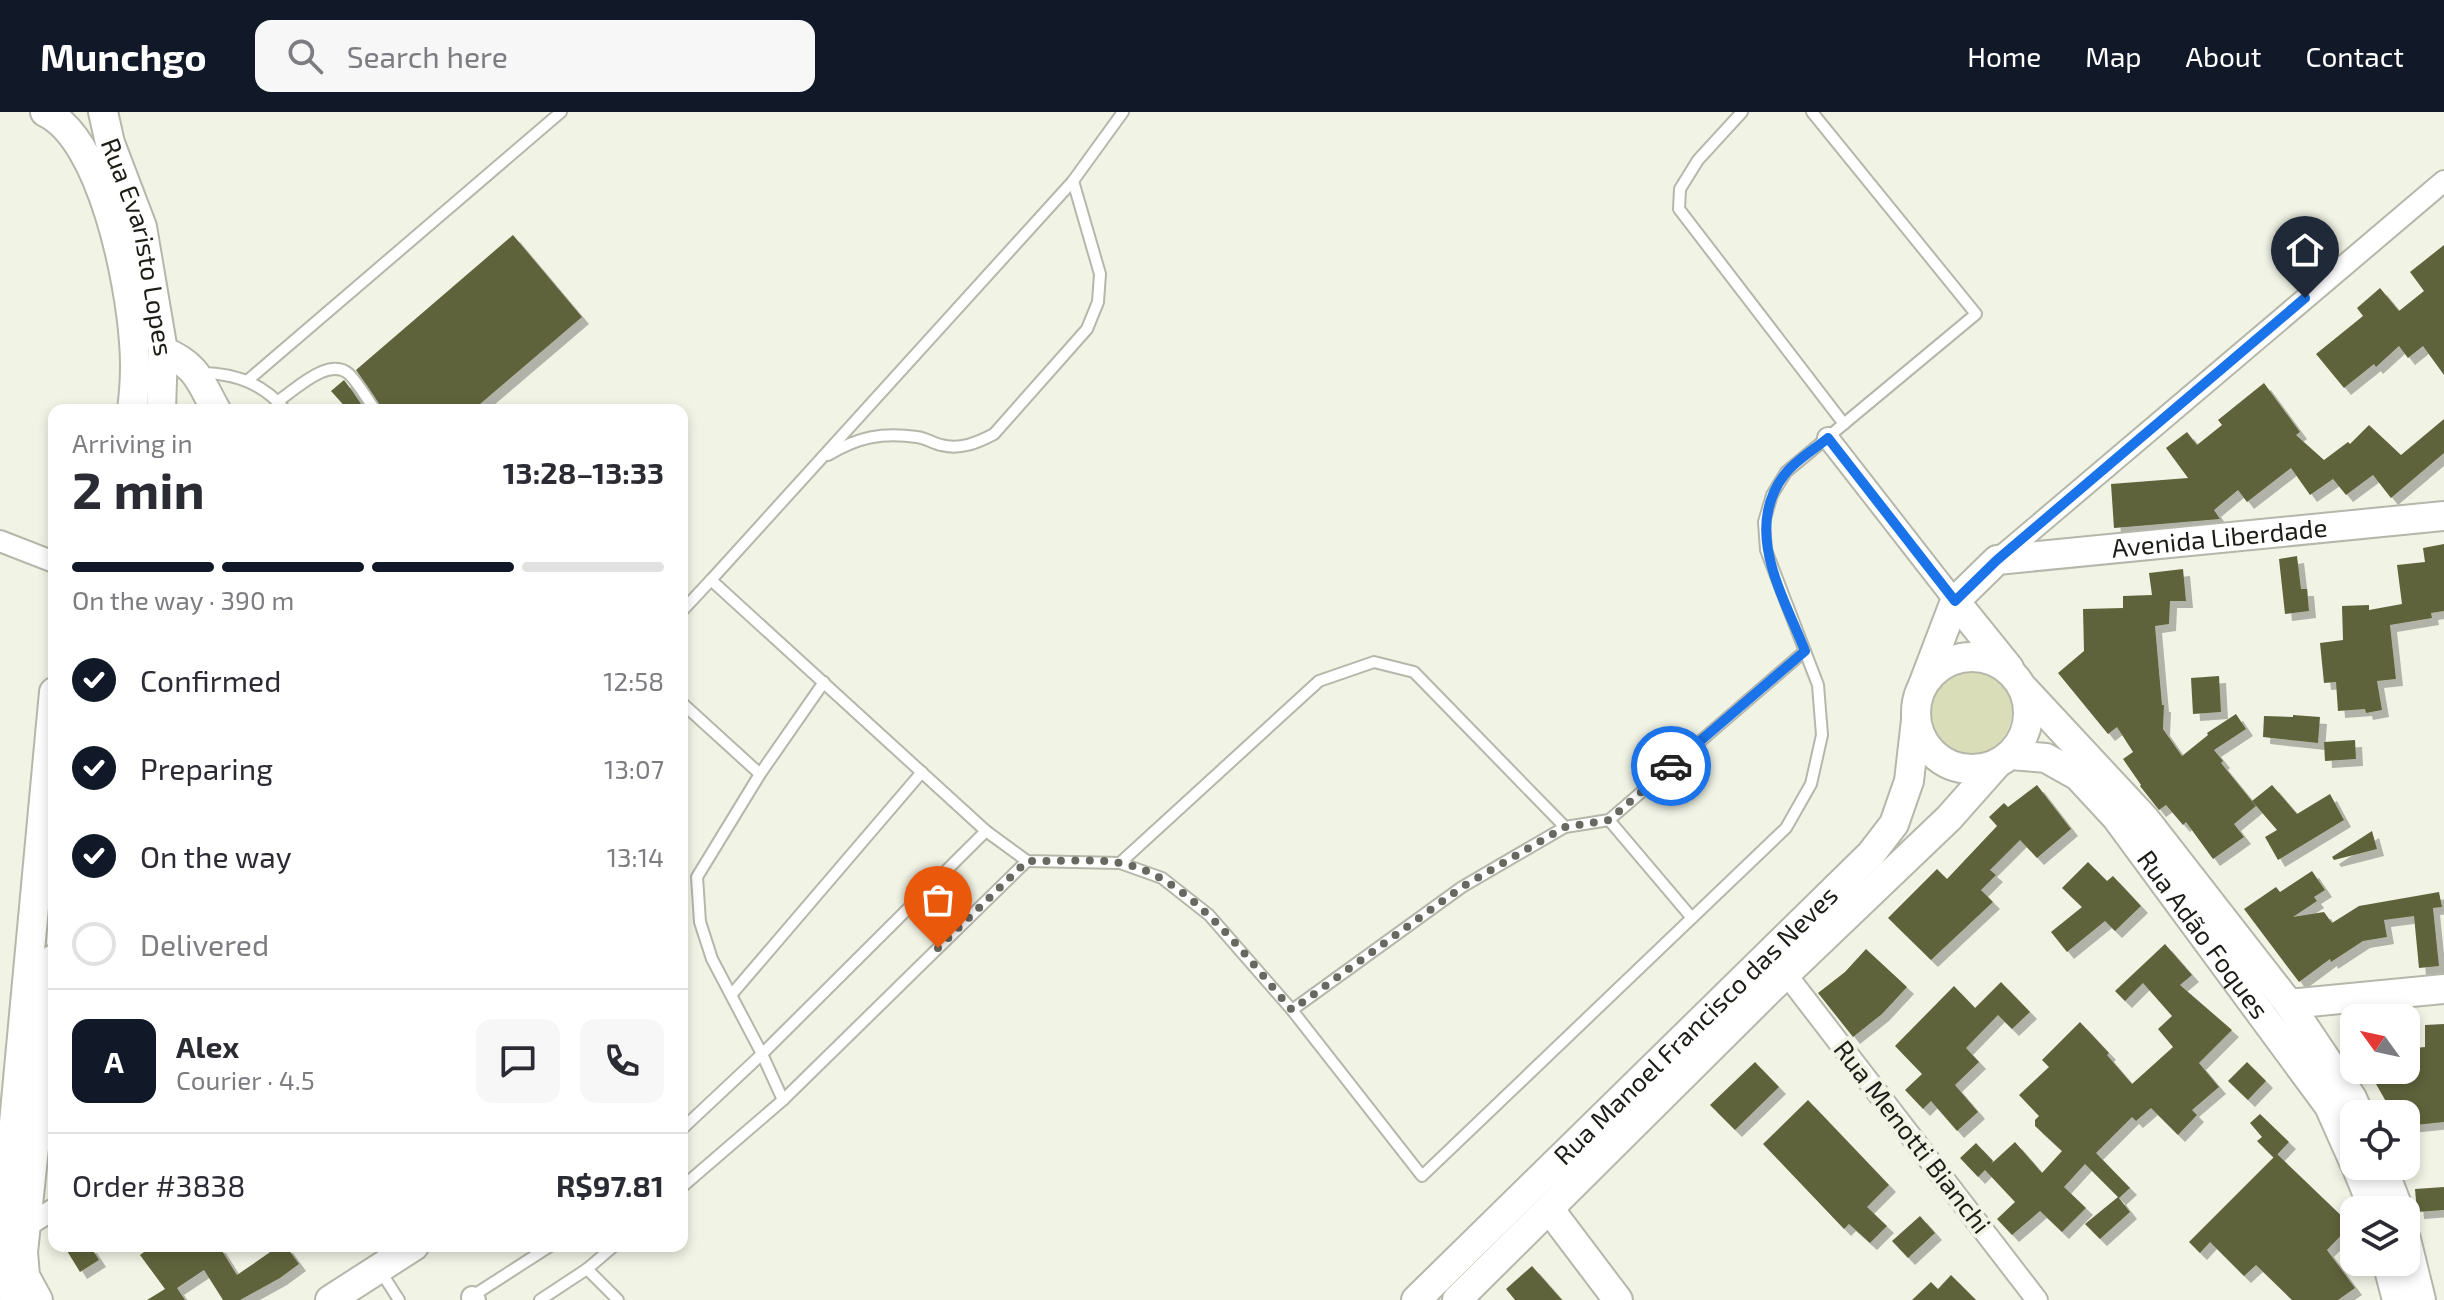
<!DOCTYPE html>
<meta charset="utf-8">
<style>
:root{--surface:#fff;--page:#f7f7f7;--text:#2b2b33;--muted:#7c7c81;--line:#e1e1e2;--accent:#111827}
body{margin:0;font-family:"Exo 2",sans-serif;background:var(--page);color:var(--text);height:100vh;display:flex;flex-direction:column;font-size:30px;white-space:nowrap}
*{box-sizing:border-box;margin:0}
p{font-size:26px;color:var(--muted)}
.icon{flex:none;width:44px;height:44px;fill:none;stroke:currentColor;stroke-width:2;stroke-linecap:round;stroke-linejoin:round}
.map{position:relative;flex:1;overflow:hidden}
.sheet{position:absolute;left:48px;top:292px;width:640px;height:848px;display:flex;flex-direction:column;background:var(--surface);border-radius:16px;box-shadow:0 4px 12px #0003}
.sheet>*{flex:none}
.needle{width:52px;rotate:303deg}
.buttons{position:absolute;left:2340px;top:892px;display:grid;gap:16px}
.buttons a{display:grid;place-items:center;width:80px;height:80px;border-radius:16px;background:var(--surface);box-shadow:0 4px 12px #0003;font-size:40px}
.pin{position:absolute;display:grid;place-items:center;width:68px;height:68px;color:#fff;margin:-82px -34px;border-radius:50% 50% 50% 0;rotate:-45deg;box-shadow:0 0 8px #0007}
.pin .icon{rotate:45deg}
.courier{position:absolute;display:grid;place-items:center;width:80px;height:80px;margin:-40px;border:6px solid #1a73e8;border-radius:50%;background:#fff;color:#222;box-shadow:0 2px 10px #0007}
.headline em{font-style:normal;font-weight:700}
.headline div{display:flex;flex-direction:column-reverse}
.headline{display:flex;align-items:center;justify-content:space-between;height:136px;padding:0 24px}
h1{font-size:52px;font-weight:700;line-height:60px}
.bar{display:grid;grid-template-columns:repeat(4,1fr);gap:12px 8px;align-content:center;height:96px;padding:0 24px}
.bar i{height:10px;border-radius:6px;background:var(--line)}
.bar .selected{background:var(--accent)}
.bar p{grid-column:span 4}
.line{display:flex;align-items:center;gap:20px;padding:0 24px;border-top:2px solid var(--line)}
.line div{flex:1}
.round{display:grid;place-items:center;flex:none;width:84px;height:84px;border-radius:16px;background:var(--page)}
ol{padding:0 24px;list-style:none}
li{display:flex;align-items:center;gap:24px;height:88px}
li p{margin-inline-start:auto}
li .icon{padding:8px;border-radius:50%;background:var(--accent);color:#fff;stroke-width:4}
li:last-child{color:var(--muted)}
li i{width:44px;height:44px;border:4px solid var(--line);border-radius:50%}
header{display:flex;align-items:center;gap:48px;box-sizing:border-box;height:112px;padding:0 40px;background:var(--accent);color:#fff}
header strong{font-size:38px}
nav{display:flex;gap:44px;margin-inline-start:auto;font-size:28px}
.search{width:560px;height:72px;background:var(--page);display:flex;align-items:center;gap:20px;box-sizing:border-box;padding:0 28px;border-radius:16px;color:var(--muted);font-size:30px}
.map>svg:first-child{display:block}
.green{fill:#d9deb9}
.building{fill:#5f643a;filter:url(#shadow)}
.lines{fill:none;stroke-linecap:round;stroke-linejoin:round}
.lane-casing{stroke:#b5b7aa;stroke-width:14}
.street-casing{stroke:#b5b7aa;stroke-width:24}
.secondary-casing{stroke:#b5b7aa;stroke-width:32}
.lane{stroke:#fff;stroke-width:10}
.street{stroke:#fff;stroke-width:20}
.secondary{stroke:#fff;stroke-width:28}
.done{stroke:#676860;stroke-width:8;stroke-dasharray:0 14.4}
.route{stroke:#1a73e8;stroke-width:10}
.labels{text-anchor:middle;stroke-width:8;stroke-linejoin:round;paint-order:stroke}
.street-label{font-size:26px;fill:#1d1d18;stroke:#f1f3e5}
</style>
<header>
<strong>Munchgo</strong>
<div class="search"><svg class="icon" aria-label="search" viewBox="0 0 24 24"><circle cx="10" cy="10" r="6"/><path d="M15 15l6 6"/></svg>Search here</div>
<nav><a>Home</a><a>Map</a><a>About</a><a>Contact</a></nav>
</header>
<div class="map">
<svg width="2444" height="1188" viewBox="0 0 2444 1188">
<defs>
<filter id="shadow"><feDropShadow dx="7" dy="7" stdDeviation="0" flood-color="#0004"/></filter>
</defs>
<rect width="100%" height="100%" fill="#f1f3e5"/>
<circle class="green" cx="1968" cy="599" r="44"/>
<g class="building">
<polygon points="513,123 582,205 473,298 383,298 356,258"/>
<polygon points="2444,133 2444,263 2423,234 2408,246 2399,234 2376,255 2374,252 2344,276 2316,242 2363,204 2357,196 2380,176 2399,199 2424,179 2410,160"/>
<polygon points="344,268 353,280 365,298 348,298 331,279"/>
<polygon points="2264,271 2300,320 2296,323 2324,348 2348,330 2350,332 2369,313 2401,343 2444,307 2444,341 2391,386 2373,363 2346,383 2333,367 2310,383 2291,356 2247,390 2238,378 2214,398 2220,407 2114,416 2111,372 2188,366 2166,336 2187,320 2197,333 2222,313 2218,308"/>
<polygon points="2444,432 2444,499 2431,501 2432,506 2390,513 2396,567 2377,569 2382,598 2366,601 2365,597 2338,599 2336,570 2324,571 2320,531 2343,528 2342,494 2369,493 2369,498 2402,492 2397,453 2425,450 2423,436"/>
<polygon points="2297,444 2301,477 2307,477 2309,499 2285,502 2279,447"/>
<polygon points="2183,457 2186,489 2170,489 2169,512 2155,514 2162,593 2164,593 2163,617 2182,644 2208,623 2207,621 2236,602 2246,617 2214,638 2223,649 2221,651 2256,694 2234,712 2244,725 2213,747 2186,710 2183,713 2166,693 2159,698 2140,674 2141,673 2123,647 2133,640 2117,615 2108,622 2058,561 2084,539 2083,497 2123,496 2123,484 2152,483 2149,461"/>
<polygon points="2219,564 2221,600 2193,602 2191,566"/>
<polygon points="2293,603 2320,605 2318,631 2263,625 2264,604 2293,605"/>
<polygon points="2355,628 2356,647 2325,649 2324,630"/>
<polygon points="2037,673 2071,717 2037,746 2020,728 1990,758 1996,763 1981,778 1993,790 1931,848 1888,806 1937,757 1947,767 1997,714 1989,705 2004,691 2008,695"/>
<polygon points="2272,673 2297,702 2330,682 2344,708 2278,748 2265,725 2277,718 2252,689"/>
<polygon points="2372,719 2377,737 2334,748 2332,745"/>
<polygon points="2088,750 2107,769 2113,764 2141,794 2115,819 2105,809 2067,840 2051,820 2082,795 2062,776"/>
<polygon points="2312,759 2325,778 2314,785 2317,789 2293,805 2324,800 2332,811 2359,794 2439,780 2442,795 2433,796 2439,854 2419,856 2414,804 2384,808 2387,825 2363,829 2331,850 2330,847 2299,870 2244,797 2276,775 2280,780"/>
<polygon points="2165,832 2192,863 2180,873 2232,918 2199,951 2219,975 2192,998 2197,1003 2178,1023 2151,996 2136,1009 2132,1005 2096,1041 2130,1076 2119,1086 2130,1100 2100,1127 2085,1112 2118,1085 2085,1052 2064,1075 2086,1096 2062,1120 2040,1099 2012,1123 1997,1107 2015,1090 1985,1058 1978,1065 1960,1046 1976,1031 1993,1049 1991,1052 2015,1030 2042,1061 2062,1039 2035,1014 2035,1008 2039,1004 2019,983 2049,955 2042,948 2080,910 2109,941 2107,943 2132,972 2173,935 2158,917 2172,904 2143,871 2125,889 2115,879"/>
<polygon points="1866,837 1907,875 1882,902 1853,925 1818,881 1845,860"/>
<polygon points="2001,870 2030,900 2012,917 1998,903 1966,936 1979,950 1955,973 1978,1000 1957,1019 1931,989 1923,997 1905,978 1922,962 1895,934 1954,874 1975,896"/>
<polygon points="2444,912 2444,1010 2406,1014 2406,1002 2394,1002 2394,993 2388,993 2368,958 2406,958 2406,937 2425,935 2425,913"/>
<polygon points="1755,950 1779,975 1735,1018 1710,993"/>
<polygon points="2247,950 2266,969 2248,988 2228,969"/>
<polygon points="1808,988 1889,1073 1867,1095 1887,1114 1870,1131 1849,1112 1844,1117 1763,1032"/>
<polygon points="2260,1002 2289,1030 2274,1046 2257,1029 2262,1025 2250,1011"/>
<polygon points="2277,1042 2351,1113 2327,1138 2355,1176 2338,1188 2292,1188 2256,1153 2244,1164 2210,1130 2200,1141 2189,1130"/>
<polygon points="2444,1075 2444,1098 2417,1100 2415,1077"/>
<polygon points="1920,1104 1935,1121 1908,1146 1892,1129"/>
<polygon points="64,1134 90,1134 99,1148 80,1160"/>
<polygon points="152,1134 219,1134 237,1163 279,1134 286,1134 299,1152 280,1166 240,1188 223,1188 204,1158 177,1176 185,1188 147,1188 165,1177 140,1143"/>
<polygon points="1532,1154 1562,1188 1515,1188 1506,1177"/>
<polygon points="1951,1163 1976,1188 1912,1188 1931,1170 1938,1177"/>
</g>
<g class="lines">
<defs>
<g id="lane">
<polyline points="1123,0 1073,69 711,468 986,719 1027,749 1120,751 1162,766 1209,803 1292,898 1422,1064 1786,716 1811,672 1822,623 1818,573 1766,438 1764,410 1772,383 1786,360 1976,202 1812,0"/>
<polyline points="1742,0 1698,48 1680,77 1679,97 1844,312"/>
<path d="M201,261C234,261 264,272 285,298"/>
<polyline points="247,269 561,0"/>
<path d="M278,289C295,278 329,244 349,262C359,272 367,287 375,298"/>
<path d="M828,343C858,325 882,320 917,325C926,326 932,331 941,333C960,338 977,331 994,322L1087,217L1098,190L1100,162L1073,69"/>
<polyline points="682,499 711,468"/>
<polyline points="682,591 760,662"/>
<polyline points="1609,708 1692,806"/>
<polyline points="1120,751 1319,569 1374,550 1414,560 1565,715"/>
<polyline points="732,882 922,660"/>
<polyline points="1292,898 1462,775 1565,715 1609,708 1805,539"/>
<polyline points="783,988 762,942 712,847 700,810 697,765 760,662 824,570"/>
<polyline points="682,1017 762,942 986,719"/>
<polyline points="682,1075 783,988 1027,749"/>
<polyline points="587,1157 618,1188"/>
<polyline points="381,1160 399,1188"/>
<polyline points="471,1185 550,1134"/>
<polyline points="540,1188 587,1157 614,1134"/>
</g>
<g id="street">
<polyline points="1828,326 1955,489"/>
<polyline points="0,429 54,450"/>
<polyline points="1997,448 2444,69"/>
<polyline points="1786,862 2037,1188"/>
<polyline points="26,1112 35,1109 54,1097"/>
<polyline points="472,1185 475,1188"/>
</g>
<g id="secondary">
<path d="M45,0C103,27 130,171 134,230C136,253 135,275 132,298"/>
<path id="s1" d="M103,0L110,31L142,115L163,239L161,298"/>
<path d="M163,239C197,253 200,269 216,298"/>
<polyline points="1955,489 2009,556"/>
<circle cx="1972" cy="601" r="56"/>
<path id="s2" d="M1923,573L1955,489L1997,448L2444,404"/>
<polyline points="2024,577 2145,707 2289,892 2352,986 2359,1002"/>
<path id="s3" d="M2011,643L2046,646L2078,664L2116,705L2329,994L2354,1050"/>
<polyline points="2289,892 2444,877"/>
<polyline points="2356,1054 2374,1098"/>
<polyline points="2382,1054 2399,1098"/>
<polyline points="1550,1098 1618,1188"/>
<polyline points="2406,1127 2421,1188"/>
<polyline points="2387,1150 2397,1188"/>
<polyline points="15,1188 3,1153 3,1129 54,580"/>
<polyline points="38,1188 25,1164 23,1140 54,847"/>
<polyline points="330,1188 414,1134"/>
<path id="s4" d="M1416,1188L1871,742L1894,712L1909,669L1916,608"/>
<polyline points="1457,1188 1768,879 1949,706 1996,653"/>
</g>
</defs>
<use href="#lane" class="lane-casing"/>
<use href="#street" class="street-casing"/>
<use href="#secondary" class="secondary-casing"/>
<use href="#lane" class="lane"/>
<use href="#street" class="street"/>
<use href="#secondary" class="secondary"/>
</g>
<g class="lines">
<path class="done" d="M938,836L1027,749C1057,750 1091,746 1120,751C1190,763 1248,848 1292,898L1462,775L1565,715L1609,708L1671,654"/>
<path class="route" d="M1671,654L1805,539C1783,483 1742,417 1785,362C1796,348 1815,337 1828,326L1955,489L1997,448L2305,186"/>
</g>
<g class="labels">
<g class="street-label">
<text dy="9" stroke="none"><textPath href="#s1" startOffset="140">Rua Evaristo Lopes</textPath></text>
<text dy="9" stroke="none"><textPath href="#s2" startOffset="372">Avenida Liberdade</textPath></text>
<text dy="9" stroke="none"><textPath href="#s3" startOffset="274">Rua Adão Foques</textPath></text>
<text dy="9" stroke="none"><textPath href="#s4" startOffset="392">Rua Manoel Francisco das Neves</textPath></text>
<text transform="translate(1912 1025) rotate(52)" y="9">Rua Menotti Bianchi</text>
</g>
</g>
</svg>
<div class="buttons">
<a><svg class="needle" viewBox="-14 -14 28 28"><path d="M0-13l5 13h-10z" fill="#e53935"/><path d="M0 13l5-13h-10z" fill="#7c7c81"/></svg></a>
<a><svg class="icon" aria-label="locate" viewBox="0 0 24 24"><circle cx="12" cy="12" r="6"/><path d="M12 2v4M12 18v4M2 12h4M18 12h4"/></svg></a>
<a><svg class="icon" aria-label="layers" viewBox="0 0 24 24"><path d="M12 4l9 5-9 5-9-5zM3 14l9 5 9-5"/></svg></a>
</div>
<div class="pin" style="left:938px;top:836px;background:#ea580c"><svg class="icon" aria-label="bag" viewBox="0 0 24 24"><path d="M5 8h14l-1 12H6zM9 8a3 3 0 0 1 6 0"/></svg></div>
<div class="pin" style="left:2305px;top:186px;background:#1f2937"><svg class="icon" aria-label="home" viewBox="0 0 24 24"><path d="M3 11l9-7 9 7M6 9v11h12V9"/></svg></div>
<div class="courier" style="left:1671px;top:654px"><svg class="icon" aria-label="car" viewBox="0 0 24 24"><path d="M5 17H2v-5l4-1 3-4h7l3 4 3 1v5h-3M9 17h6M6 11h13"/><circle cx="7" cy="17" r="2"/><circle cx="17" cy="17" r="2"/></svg></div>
<section class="sheet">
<div class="headline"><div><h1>2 min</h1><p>Arriving in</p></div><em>13:28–13:33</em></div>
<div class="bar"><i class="selected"></i><i class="selected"></i><i class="selected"></i><i></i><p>On the way · 390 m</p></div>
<ol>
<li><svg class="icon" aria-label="check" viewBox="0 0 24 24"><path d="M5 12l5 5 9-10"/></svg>Confirmed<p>12:58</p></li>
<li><svg class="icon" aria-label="check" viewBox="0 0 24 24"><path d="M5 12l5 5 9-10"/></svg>Preparing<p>13:07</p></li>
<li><svg class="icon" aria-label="check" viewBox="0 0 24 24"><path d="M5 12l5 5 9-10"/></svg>On the way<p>13:14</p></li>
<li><i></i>Delivered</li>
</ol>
<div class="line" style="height:144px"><b class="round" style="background:var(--accent);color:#fff">A</b><div><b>Alex</b><p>Courier · 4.5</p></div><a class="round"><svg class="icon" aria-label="chat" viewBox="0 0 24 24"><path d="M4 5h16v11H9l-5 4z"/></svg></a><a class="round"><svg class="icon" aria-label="phone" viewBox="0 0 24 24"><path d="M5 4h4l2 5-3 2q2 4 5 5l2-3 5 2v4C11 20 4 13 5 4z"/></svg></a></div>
<div class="line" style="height:104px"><div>Order #3838</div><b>R$97.81</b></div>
</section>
</div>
